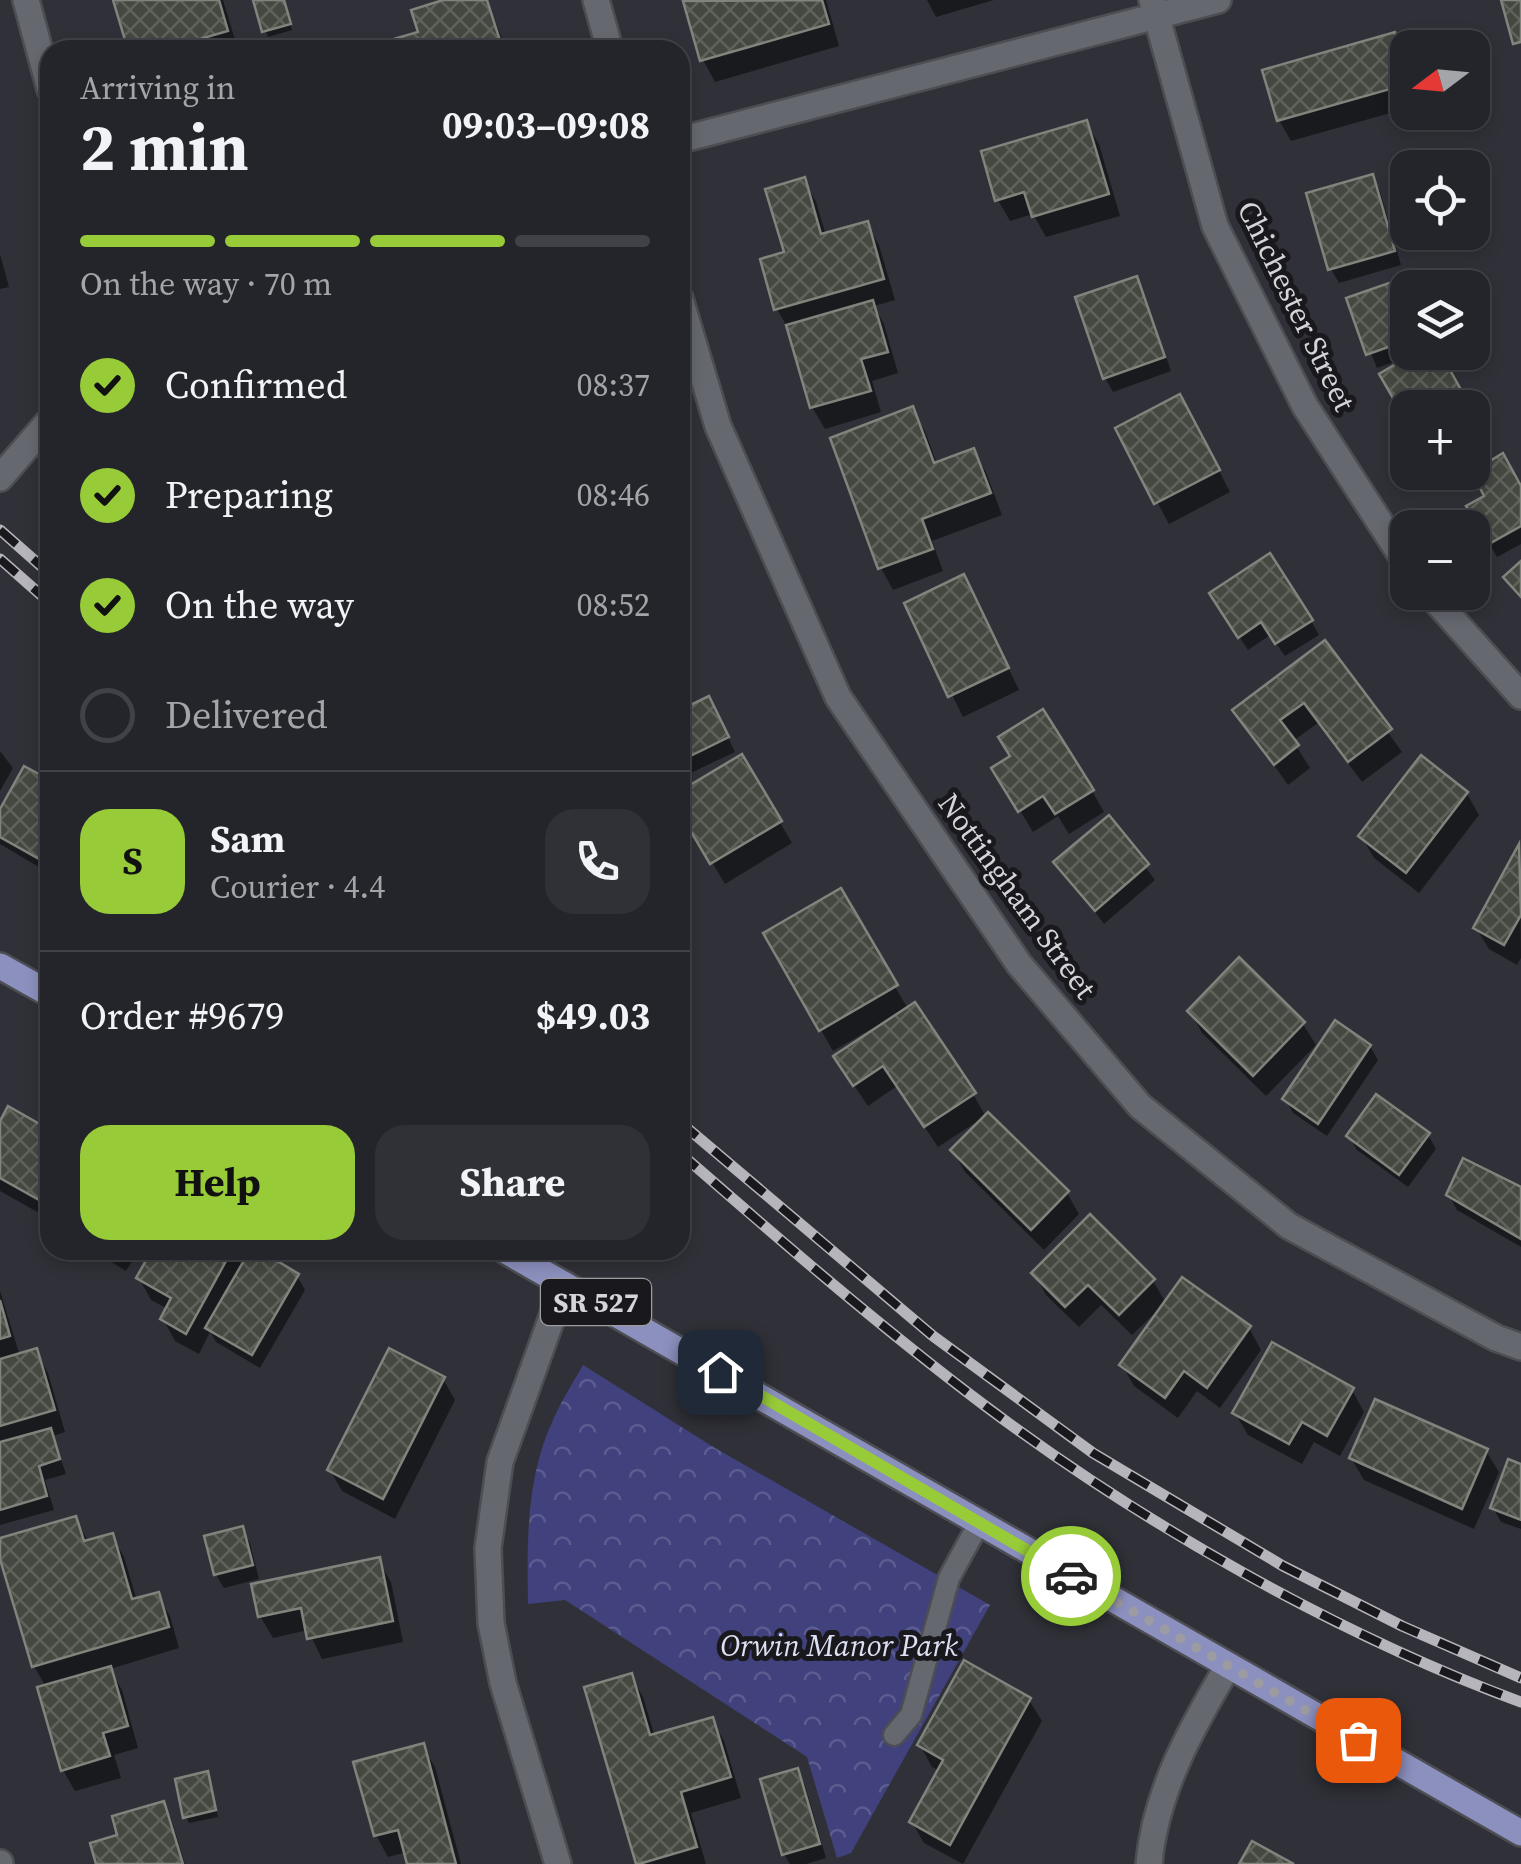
<!DOCTYPE html>
<meta charset="utf-8">
<style>
:root{--surface:#24252a;--page:#303136;--text:#f1f3f6;--muted:#a3a5a8;--line:#414247;--accent:#97cb38}
body{margin:0;font-family:"Source Serif 4",serif;background:var(--page);color:var(--text);height:100vh;display:flex;flex-direction:column;font-size:38px;white-space:nowrap}
*{box-sizing:border-box;margin:0}
p{font-size:32px;color:var(--muted)}
.icon{flex:none;width:55px;height:55px;fill:none;stroke:currentColor;stroke-width:2;stroke-linecap:round;stroke-linejoin:round}
.map{position:relative;flex:1;overflow:hidden}
.details{position:absolute;left:40px;top:40px;width:650px;height:1220px;display:flex;flex-direction:column;background:var(--surface);border-radius:30px;box-shadow:0 5px 15px #0003,0 0 0 2px var(--line)}
.details>*{flex:none}
.needle{width:65px;rotate:254deg}
.tools{position:absolute;left:1390px;top:30px;display:grid;gap:20px}
.tools a{display:grid;place-items:center;width:100px;height:100px;border-radius:20px;background:var(--surface);box-shadow:0 5px 15px #0003,0 0 0 2px var(--line);font-size:50px}
.pin{position:absolute;display:grid;place-items:center;width:85px;height:85px;color:#fff;margin:-42px;border-radius:20px;box-shadow:0 5px 15px #0006}
.courier{position:absolute;display:grid;place-items:center;width:100px;height:100px;margin:-50px;border:8px solid #97cb38;border-radius:50%;background:#fff;color:#222;box-shadow:0 2px 12px #0007}
.headline em{font-style:normal;font-weight:700}
.headline div{display:flex;flex-direction:column-reverse}
.headline{display:flex;align-items:center;justify-content:space-between;height:170px;padding:0 40px}
h1{font-size:65px;font-weight:700;line-height:75px}
.bar{display:grid;grid-template-columns:repeat(4,1fr);gap:15px 10px;align-content:center;height:120px;padding:0 40px}
.bar i{height:12px;border-radius:8px;background:var(--line)}
.bar .active{background:var(--accent)}
.bar p{grid-column:span 4}
.line{display:flex;align-items:center;gap:25px;padding:0 40px;border-top:2px solid var(--line)}
.line div{flex:1}
.round{display:grid;place-items:center;flex:none;width:105px;height:105px;border-radius:30px;background:var(--page)}
ol{padding:0 40px;list-style:none}
li{display:flex;align-items:center;gap:30px;height:110px}
li p{margin-inline-start:auto}
li .icon{padding:10px;border-radius:50%;background:var(--accent);color:#111;stroke-width:4}
li:last-child{color:var(--muted)}
li i{width:55px;height:55px;border:5px solid var(--line);border-radius:50%}
.cta{display:flex;gap:20px;margin-top:auto;padding:20px 40px}
.cta a{flex:1;height:115px;border-radius:30px;background:var(--accent);color:#111;font-size:40px;font-weight:700;line-height:115px;text-align:center}
.cta a+a{background:var(--page);color:var(--text)}
.map>svg:first-child{display:block}
.park{fill:url(#park-crowns)}
.shadow{fill:#0007}
.building{fill:url(#building-cross-hatch);stroke:#80847c;stroke-width:2.5}
.lines{fill:none;stroke-linecap:round;stroke-linejoin:round}
.lane-casing{stroke:#4d4d54;stroke-width:25}
.street-casing{stroke:#4d4d54;stroke-width:30}
.primary-casing{stroke:#4d4d54;stroke-width:30}
.lane{stroke:#666870;stroke-width:20}
.street{stroke:#666870;stroke-width:25}
.primary{stroke:#8c90be;stroke-width:25}
.rail-casing{stroke:#b5b5bb;stroke-width:11}
.rail{stroke:#19191d;stroke-width:8;stroke-dasharray:22;stroke-linecap:butt}
.done{stroke:#9b9ba1;stroke-width:10;stroke-dasharray:0 18}
.route{stroke:#97cb38;stroke-width:12}
.labels{text-anchor:middle;stroke-width:10;stroke-linejoin:round;paint-order:stroke}
.shield{fill:#19191d;stroke:#9c9ca1;stroke-width:2.5}
.shield-label{font-size:28px;font-weight:bold;fill:#d4d4d9}
.street-label{font-size:30px;fill:#d4d4d9;stroke:#19191d}
.park-label{font-size:30px;font-style:italic;fill:#dddff3;stroke:#19191d}
</style>
<div class="map">
<svg width="1521" height="1864" viewBox="0 0 1521 1864">
<defs>
<pattern id="park-crowns" width="20" height="18" patternUnits="userSpaceOnUse" patternTransform="scale(2.5)"><rect width="20" height="18" fill="#40417d"/><path d="M2 6a3 3 0 1 1 6 0M12 15a3 3 0 1 1 6 0" fill="none" stroke="#5b5c8f"/></pattern>
<pattern id="building-cross-hatch" width="8" height="8" patternUnits="userSpaceOnUse" patternTransform="scale(2.5)"><rect width="8" height="8" fill="#444840"/><path d="M0 0l8 8M0 8l8-8" fill="none" stroke="#5e625b"/></pattern>
</defs>
<rect width="100%" height="100%" fill="#303138"/>
<path class="park" d="M583,1365L715,1448L990,1605L851,1853L837,1858L807,1757L565,1600L528,1604C527,1541 526,1478 553,1420C561,1401 573,1383 583,1365Z"/>
<g class="shadow">
<polygon points="116,0 223,0 238,50 130,50"/>
<polygon points="256,0 284,0 292,30 268,37"/>
<polygon points="452,0 488,0 506,50 396,50 421,33"/>
<polygon points="694,0 826,0 839,46 715,82 703,60 686,2"/>
<polygon points="927,0 994,0 936,17"/>
<polygon points="1394,35 1408,62 1408,108 1291,141 1279,120"/>
<polygon points="1086,123 1099,144 1120,216 1046,237 1033,214 1010,221 998,200"/>
<polygon points="1372,177 1380,191 1401,265 1339,283 1331,269"/>
<polygon points="804,180 816,202 826,235 867,224 879,245 895,300 874,306 884,324 898,373 872,381 881,412 825,429 812,407 789,330 777,309"/>
<polygon points="0,254 9,287 0,289"/>
<polygon points="1136,279 1144,292 1171,371 1113,392 1105,378"/>
<polygon points="1408,288 1408,352 1437,352 1409,359 1408,357 1377,368 1349,300"/>
<polygon points="912,409 925,431 937,464 973,451 986,472 1002,515 932,541 943,571 893,590 881,568 833,439"/>
<polygon points="1192,418 1230,492 1169,524 1118,429"/>
<polygon points="1521,490 1521,544 1497,557 1469,507"/>
<polygon points="975,598 1019,690 963,717 907,604"/>
<polygon points="1221,608 1311,621 1319,635 1285,656 1270,635 1248,650"/>
<polygon points="1324,643 1402,752 1362,782 1318,723 1293,741 1310,768 1288,785 1235,710"/>
<polygon points="680,713 716,713 735,752 680,778"/>
<polygon points="0,751 13,768 0,791"/>
<polygon points="742,758 792,843 725,884 680,809 680,794"/>
<polygon points="1421,759 1467,794 1479,815 1419,893 1374,858 1361,836"/>
<polygon points="995,769 1092,791 1104,812 1069,834 1058,816 1033,832"/>
<polygon points="50,783 50,871 49,873 0,844 0,815"/>
<polygon points="1108,818 1155,880 1104,924 1057,862"/>
<polygon points="1520,848 1521,958 1517,965 1489,949 1476,928"/>
<polygon points="840,892 908,1009 973,1094 986,1117 1067,1193 1079,1214 1044,1250 965,1172 953,1151 981,1119 938,1147 897,1086 868,1106 849,1078 873,1033 871,1029 833,1051 766,934"/>
<polygon points="1240,961 1303,1024 1316,1045 1266,1096 1202,1033 1190,1011"/>
<polygon points="1370,1046 1378,1060 1327,1136 1293,1113 1285,1099"/>
<polygon points="0,1126 50,1133 50,1219 0,1191"/>
<polygon points="1428,1135 1436,1149 1408,1187 1357,1150 1349,1136"/>
<polygon points="1521,1190 1521,1247 1457,1210 1449,1195"/>
<polygon points="92,1250 139,1250 126,1271"/>
<polygon points="154,1250 239,1250 246,1262 254,1250 297,1276 305,1290 260,1368 216,1342 210,1332 199,1354 175,1341 163,1319 168,1309 151,1300 139,1278"/>
<polygon points="1034,1273 1153,1281 1166,1303 1249,1328 1261,1350 1220,1408 1197,1391 1178,1418 1134,1386 1122,1365 1160,1312 1158,1310 1132,1335 1101,1305 1079,1327 1046,1295"/>
<polygon points="0,1291 20,1356 36,1351 48,1373 65,1432 53,1436 66,1474 45,1480 54,1510 0,1525"/>
<polygon points="443,1379 455,1400 395,1519 342,1491 330,1470"/>
<polygon points="1352,1390 1364,1412 1340,1456 1314,1442 1302,1464 1248,1435 1235,1413"/>
<polygon points="1486,1451 1499,1472 1474,1529 1364,1480 1351,1458"/>
<polygon points="1521,1467 1521,1529 1501,1522 1493,1508"/>
<polygon points="75,1519 89,1542 112,1536 124,1557 137,1601 157,1595 170,1616 179,1648 110,1669 122,1690 138,1748 114,1755 121,1778 75,1791 63,1770 46,1687 34,1666 0,1550 0,1541"/>
<polygon points="242,1529 250,1543 259,1579 224,1588 216,1575 207,1538"/>
<polygon points="378,1560 391,1582 403,1642 322,1659 308,1630 273,1638 260,1616"/>
<polygon points="631,1676 643,1697 655,1737 712,1720 724,1741 741,1798 691,1813 706,1864 639,1864 587,1689"/>
<polygon points="1029,1700 1042,1721 963,1864 924,1843 912,1822 940,1771 932,1767 920,1745"/>
<polygon points="422,1746 435,1767 461,1864 410,1864 407,1852 388,1857 376,1835"/>
<polygon points="797,1771 805,1785 826,1858 806,1864 790,1864 784,1854"/>
<polygon points="210,1780 218,1817 189,1823 186,1817"/>
<polygon points="163,1804 171,1818 185,1864 99,1864 121,1836"/>
</g>
<g class="building">
<polygon points="113,0 219,0 228,31 162,50 128,50"/>
<polygon points="253,0 284,0 291,24 262,32"/>
<polygon points="443,0 487,0 503,50 393,50 390,40 418,32 411,10"/>
<polygon points="822,0 829,24 700,61 683,1"/>
<polygon points="1501,0 1521,0 1521,42 1513,44"/>
<polygon points="1395,32 1408,84 1277,121 1262,70"/>
<polygon points="1087,120 1109,194 1032,217 1024,192 995,201 981,151"/>
<polygon points="1373,174 1395,251 1328,270 1306,193"/>
<polygon points="805,177 821,234 868,221 884,279 774,310 760,259 784,252 765,189"/>
<polygon points="1137,276 1165,357 1103,379 1075,297"/>
<polygon points="1409,276 1413,288 1408,288 1408,340 1366,355 1346,298"/>
<polygon points="873,300 888,352 861,359 871,391 810,408 786,325"/>
<polygon points="1416,352 1440,352 1471,408 1408,408 1408,424 1379,374"/>
<polygon points="1180,394 1220,470 1154,504 1115,428"/>
<polygon points="913,406 934,463 974,448 991,493 922,519 933,549 878,569 830,438"/>
<polygon points="1503,453 1521,486 1521,526 1487,545 1466,506 1484,496 1472,472"/>
<polygon points="1270,553 1313,620 1275,644 1261,622 1238,638 1209,593"/>
<polygon points="1521,561 1521,597 1503,577"/>
<polygon points="964,574 1009,668 948,697 904,603"/>
<polygon points="1325,640 1392,729 1348,762 1304,703 1280,720 1299,745 1274,765 1232,710"/>
<polygon points="709,696 729,737 680,761 680,710"/>
<polygon points="1043,709 1094,790 1055,814 1043,796 1018,812 991,768 1010,756 998,737"/>
<polygon points="742,754 782,821 710,864 680,813 680,791"/>
<polygon points="1421,755 1468,792 1406,873 1358,836"/>
<polygon points="24,766 50,780 50,844 41,860 0,837 0,809"/>
<polygon points="1109,815 1149,864 1095,911 1053,862"/>
<polygon points="1519,844 1521,915 1504,945 1473,928"/>
<polygon points="841,888 898,985 819,1031 763,933"/>
<polygon points="1239,957 1305,1022 1253,1076 1187,1011"/>
<polygon points="915,1002 976,1093 924,1127 883,1066 853,1086 833,1056"/>
<polygon points="1335,1020 1371,1045 1318,1124 1282,1099"/>
<polygon points="1376,1094 1430,1133 1399,1175 1346,1136"/>
<polygon points="8,1106 50,1130 50,1206 0,1178 0,1121"/>
<polygon points="988,1112 1069,1191 1031,1230 950,1150"/>
<polygon points="1463,1158 1521,1187 1521,1239 1446,1195"/>
<polygon points="1090,1214 1155,1279 1119,1315 1088,1285 1065,1307 1031,1273"/>
<polygon points="152,1250 232,1250 186,1334 160,1319 171,1298 136,1278"/>
<polygon points="250,1250 259,1250 299,1274 252,1355 205,1328"/>
<polygon points="1182,1277 1251,1326 1207,1388 1184,1371 1165,1398 1119,1365"/>
<polygon points="0,1300 10,1336 0,1339"/>
<polygon points="1272,1342 1354,1388 1327,1436 1302,1422 1289,1444 1232,1413"/>
<polygon points="37,1348 55,1410 0,1426 0,1359"/>
<polygon points="389,1348 445,1377 383,1499 327,1470"/>
<polygon points="1375,1399 1488,1449 1462,1509 1349,1458"/>
<polygon points="51,1428 60,1459 39,1466 47,1496 0,1510 0,1442"/>
<polygon points="1508,1459 1521,1464 1521,1520 1490,1508"/>
<polygon points="76,1516 84,1541 113,1533 132,1599 159,1592 169,1627 32,1667 0,1559 0,1538"/>
<polygon points="243,1526 253,1565 214,1575 204,1536"/>
<polygon points="380,1557 393,1621 307,1639 301,1608 258,1617 251,1584"/>
<polygon points="964,1660 1031,1698 950,1845 909,1822 943,1760 917,1745"/>
<polygon points="111,1666 128,1726 103,1733 110,1756 61,1771 37,1687"/>
<polygon points="632,1673 650,1735 713,1717 731,1777 681,1792 697,1847 639,1864 636,1864 584,1687"/>
<polygon points="424,1743 456,1864 407,1864 398,1830 374,1836 353,1762"/>
<polygon points="798,1768 820,1844 782,1855 760,1779"/>
<polygon points="208,1771 216,1810 183,1818 175,1779"/>
<polygon points="164,1801 183,1864 96,1864 90,1843 117,1835 112,1816"/>
<polygon points="1252,1841 1294,1864 1239,1864"/>
</g>
<g class="lines">
<defs>
<polyline id="lane" points="894,1735 911,1715 949,1578 979,1523"/>
<g id="street">
<polyline points="26,0 50,89"/>
<polyline points="596,0 610,50"/>
<polyline points="1152,0 1215,226 1305,406 1408,566"/>
<polyline points="680,140 1218,0"/>
<polyline points="680,299 718,426 838,697 1019,964 1140,1106 1289,1226 1496,1338 1521,1347"/>
<polyline points="0,478 50,420"/>
<polyline points="1428,592 1521,696"/>
<polyline points="0,1863 0,1864"/>
<polyline points="558,1864 503,1683 491,1623 488,1548 500,1462 564,1284"/>
<path d="M1149,1864C1155,1792 1192,1727 1228,1666"/>
</g>
<g id="primary">
<polyline points="0,966 50,994"/>
<polyline points="504,1250 1521,1833"/>
</g>
</defs>
<use href="#lane" class="lane-casing"/>
<use href="#street" class="street-casing"/>
<use href="#primary" class="primary-casing"/>
<use href="#lane" class="lane"/>
<use href="#street" class="street"/>
<use href="#primary" class="primary"/>
<defs>
<g id="rail">
<polyline points="0,530 50,574"/>
<polyline points="0,559 50,603"/>
<polyline points="680,1122 933,1336 1093,1453 1283,1566 1402,1626 1521,1678"/>
<path d="M680,1153C779,1239 879,1326 984,1405C1140,1522 1338,1635 1521,1702"/>
</g>
</defs>
<use href="#rail" class="rail-casing"/>
<use href="#rail" class="rail"/>
</g>
<g class="lines">
<polyline class="done" points="1071,1576 1358,1740"/>
<polyline class="route" points="720,1372 1071,1576"/>
</g>
<g class="labels">
<rect class="shield" x="541" y="1279" width="110" height="46" rx="8"/>
<g class="shield-label">
<text x="596" y="1312">SR 527</text>
</g>
<g class="street-label">
<text transform="translate(1296 306) rotate(64)" y="10">Chichester Street</text>
<text transform="translate(1017 896) rotate(54)" y="10">Nottingham Street</text>
</g>
<g class="park-label">
<text x="839" y="1656">Orwin Manor Park</text>
</g>
</g>
</svg>
<div class="tools">
<a><svg class="needle" viewBox="-14 -14 28 28"><path d="M0-13l5 13h-10z" fill="#e53935"/><path d="M0 13l5-13h-10z" fill="#a3a5a8"/></svg></a>
<a><svg class="icon" aria-label="locate" viewBox="0 0 24 24"><circle cx="12" cy="12" r="6"/><path d="M12 2v4M12 18v4M2 12h4M18 12h4"/></svg></a>
<a><svg class="icon" aria-label="layers" viewBox="0 0 24 24"><path d="M12 4l9 5-9 5-9-5zM3 14l9 5 9-5"/></svg></a>
<a>+</a>
<a>−</a>
</div>
<div class="pin" style="left:1358px;top:1740px;background:#ea580c"><svg class="icon" aria-label="bag" viewBox="0 0 24 24"><path d="M5 8h14l-1 12H6zM9 8a3 3 0 0 1 6 0"/></svg></div>
<div class="pin" style="left:720px;top:1372px;background:#1f2937"><svg class="icon" aria-label="home" viewBox="0 0 24 24"><path d="M3 11l9-7 9 7M6 9v11h12V9"/></svg></div>
<div class="courier" style="left:1071px;top:1576px"><svg class="icon" aria-label="car" viewBox="0 0 24 24"><path d="M5 17H2v-5l4-1 3-4h7l3 4 3 1v5h-3M9 17h6M6 11h13"/><circle cx="7" cy="17" r="2"/><circle cx="17" cy="17" r="2"/></svg></div>
<section class="details">
<div class="headline"><div><h1>2 min</h1><p>Arriving in</p></div><em>09:03–09:08</em></div>
<div class="bar"><i class="active"></i><i class="active"></i><i class="active"></i><i></i><p>On the way · 70 m</p></div>
<ol>
<li><svg class="icon" aria-label="check" viewBox="0 0 24 24"><path d="M5 12l5 5 9-10"/></svg>Confirmed<p>08:37</p></li>
<li><svg class="icon" aria-label="check" viewBox="0 0 24 24"><path d="M5 12l5 5 9-10"/></svg>Preparing<p>08:46</p></li>
<li><svg class="icon" aria-label="check" viewBox="0 0 24 24"><path d="M5 12l5 5 9-10"/></svg>On the way<p>08:52</p></li>
<li><i></i>Delivered</li>
</ol>
<div class="line" style="height:180px"><b class="round" style="background:var(--accent);color:#111">S</b><div><b>Sam</b><p>Courier · 4.4</p></div><a class="round"><svg class="icon" aria-label="phone" viewBox="0 0 24 24"><path d="M5 4h4l2 5-3 2q2 4 5 5l2-3 5 2v4C11 20 4 13 5 4z"/></svg></a></div>
<div class="line" style="height:130px"><div>Order #9679</div><b>$49.03</b></div>
<div class="cta"><a>Help</a><a>Share</a></div>
</section>
</div>
